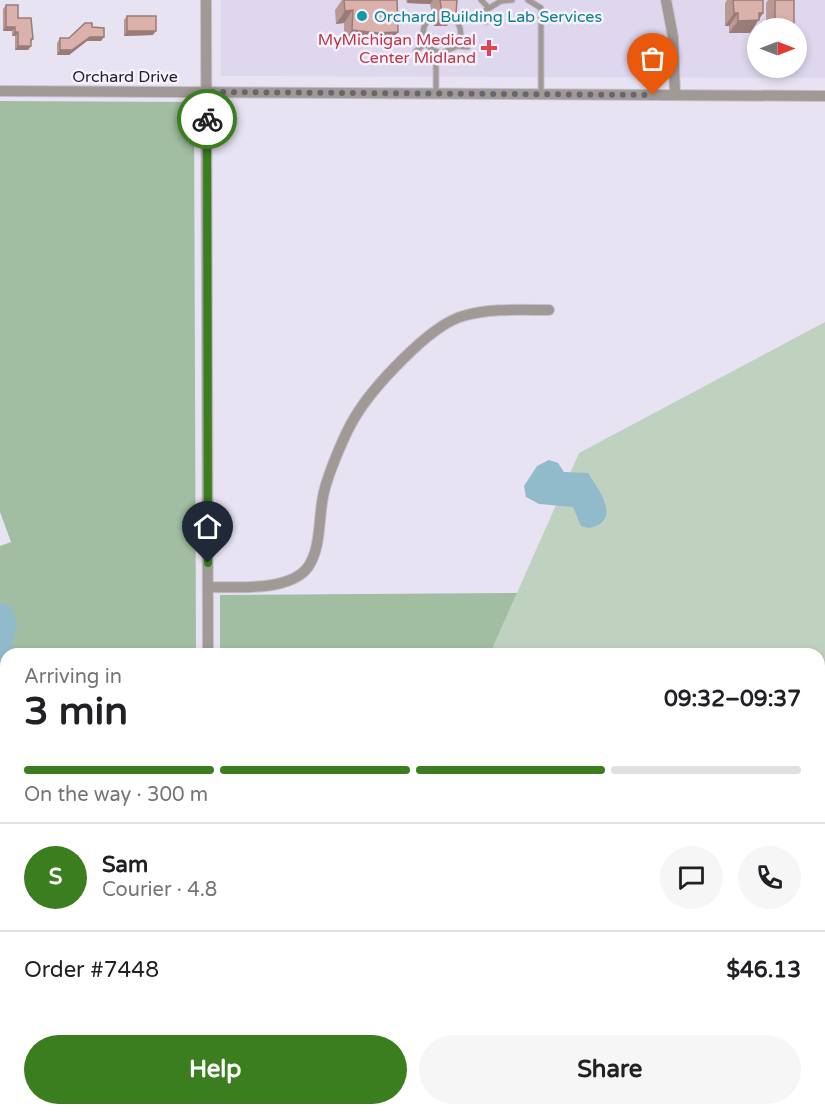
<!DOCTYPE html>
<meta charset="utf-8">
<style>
:root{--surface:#fff;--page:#f6f6f6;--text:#202124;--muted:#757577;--line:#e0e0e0;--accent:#3b7e1f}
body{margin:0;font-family:"Varela Round",sans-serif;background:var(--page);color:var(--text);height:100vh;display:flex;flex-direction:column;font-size:22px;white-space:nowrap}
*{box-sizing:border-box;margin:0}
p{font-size:20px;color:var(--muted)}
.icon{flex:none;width:33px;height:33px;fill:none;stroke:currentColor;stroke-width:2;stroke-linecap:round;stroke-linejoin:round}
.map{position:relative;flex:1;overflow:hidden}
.sheet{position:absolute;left:0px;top:648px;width:825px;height:468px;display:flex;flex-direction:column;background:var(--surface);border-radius:18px 18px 0 0;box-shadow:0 3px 9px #0003}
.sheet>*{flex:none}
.needle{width:39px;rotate:90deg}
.controls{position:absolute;left:747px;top:18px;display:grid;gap:12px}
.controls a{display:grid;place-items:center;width:60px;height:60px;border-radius:50%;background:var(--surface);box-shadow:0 3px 9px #0003;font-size:30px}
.pin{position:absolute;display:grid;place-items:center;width:51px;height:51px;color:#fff;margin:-62px -26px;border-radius:50% 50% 50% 0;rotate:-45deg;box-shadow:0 0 6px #0007}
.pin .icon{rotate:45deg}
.courier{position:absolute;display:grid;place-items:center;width:60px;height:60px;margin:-30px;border:4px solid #3b7e1f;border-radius:50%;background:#fff;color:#222;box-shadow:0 2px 8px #0007}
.overview em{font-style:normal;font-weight:800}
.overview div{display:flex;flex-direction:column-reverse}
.overview{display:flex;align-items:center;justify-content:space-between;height:102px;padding:0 24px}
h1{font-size:39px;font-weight:800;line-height:45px}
.bar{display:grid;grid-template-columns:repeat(4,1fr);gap:9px 6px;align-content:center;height:72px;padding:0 24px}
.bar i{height:8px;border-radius:4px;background:var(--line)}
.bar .selected{background:var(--accent)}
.bar p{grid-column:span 4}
.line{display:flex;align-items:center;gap:15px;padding:0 24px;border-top:2px solid var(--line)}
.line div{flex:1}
.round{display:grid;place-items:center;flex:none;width:63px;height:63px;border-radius:32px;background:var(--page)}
.primary-button{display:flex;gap:12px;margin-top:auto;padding:12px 24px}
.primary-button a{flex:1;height:69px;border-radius:36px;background:var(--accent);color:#fff;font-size:24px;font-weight:800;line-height:69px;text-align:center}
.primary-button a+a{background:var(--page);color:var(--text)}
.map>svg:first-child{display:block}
.built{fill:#ded7ee;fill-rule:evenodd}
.green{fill:#bfd1bf}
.forest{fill:#a2bea2}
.water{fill:#91bacb}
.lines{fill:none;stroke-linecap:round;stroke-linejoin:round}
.lane-casing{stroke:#c5c0ce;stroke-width:7}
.street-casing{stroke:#c5c0ce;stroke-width:12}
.lane{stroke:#a09996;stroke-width:5}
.street{stroke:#a09996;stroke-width:10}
.wall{fill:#bc9894}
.shaded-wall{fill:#997c78}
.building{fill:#dbb1ac;stroke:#997c78;stroke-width:1.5}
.done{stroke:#68656e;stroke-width:6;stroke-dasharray:0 10.8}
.route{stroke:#3b7e1f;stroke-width:8}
.culture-dot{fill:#0f9aa8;stroke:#f5f1fe;stroke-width:2}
.health-dot{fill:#e0444e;stroke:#f5f1fe;stroke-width:2}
.labels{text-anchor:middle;stroke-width:5;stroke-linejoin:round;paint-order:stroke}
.culture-label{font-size:16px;fill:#0d838f;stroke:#f5f1fe;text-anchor:start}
.health-label{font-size:16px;fill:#be3a42;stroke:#f5f1fe;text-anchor:end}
.street-label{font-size:16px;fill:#232127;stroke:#f5f1fe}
</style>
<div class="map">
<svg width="825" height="1116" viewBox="0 0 825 1116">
<rect width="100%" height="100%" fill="#e8e3f3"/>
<path class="built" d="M221,0H825V78L221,76ZM758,28H796V68H758Z"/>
<polygon class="green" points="825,322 825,679 819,678 819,654 490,654 579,453"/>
<g class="forest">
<polygon points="0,101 194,102 196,654 6,654 6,1110 60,1110 60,1116 0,1116 0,546 11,542 0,512"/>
<polygon points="517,593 490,654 220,654 220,595"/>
</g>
<g class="water">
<path d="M549,460L558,463L564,472L588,473C596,486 617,512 600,524C593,528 589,529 581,526L573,507L539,504L526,497L524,486L537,466Z"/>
<polygon points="0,604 10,605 18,624 12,642 17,654 6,654 6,749 0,749"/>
</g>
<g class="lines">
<defs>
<g id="lane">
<polyline points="481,0 489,8"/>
<polyline points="528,0 541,8 541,94"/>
<path d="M432,16C417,29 422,49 442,53L457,46C464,33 461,22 448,15"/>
<polyline points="486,22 486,10 501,1 512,0"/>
<polyline points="457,46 468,47"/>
<polyline points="416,51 426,43"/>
<polyline points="436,52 436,93"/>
<polyline points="121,1116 126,1110"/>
</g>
<g id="street">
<polyline points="206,0 208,654"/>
<polyline points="666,0 673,37 675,95"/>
<polyline points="0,91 825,96"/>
<path d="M208,587C235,587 290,592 308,567C322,547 318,515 324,492C328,474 345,433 355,417C373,387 430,325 463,316C492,308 520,310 549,310"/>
<polyline points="819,803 825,804"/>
<polyline points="207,1110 207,1116"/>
<polyline points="553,1110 562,1116"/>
</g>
</defs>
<use href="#lane" class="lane-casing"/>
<use href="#street" class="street-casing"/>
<use href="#lane" class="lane"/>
<use href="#street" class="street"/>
</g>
<g class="wall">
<polygon points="342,0 397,0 389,44 368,46 344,42 344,23 336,24 335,10"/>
<polygon points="406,0 457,0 456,13 447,26 434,26 430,4 407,3"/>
<polygon points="727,0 763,0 763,13 750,33 729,33 729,26 725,26 725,3"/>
<polygon points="768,0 794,0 794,28 766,28 766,3"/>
<polygon points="6,5 18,18 33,39 31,42 31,46 28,50 15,50 15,36 12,36 12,31 3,31 3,9"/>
<polygon points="127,16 153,35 124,36 124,20"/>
<polygon points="92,27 101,41 87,41 69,55 57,55 57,43 60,38 69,38"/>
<polygon points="84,1110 113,1110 109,1115 107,1116 86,1116"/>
</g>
<g class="shaded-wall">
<polygon points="408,0 433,0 430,4 407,3"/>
<polygon points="353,10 344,23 336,24 345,11"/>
<polygon points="456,13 447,26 434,26 442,14"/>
<polygon points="734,13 738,13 729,26 725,26"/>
<polygon points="759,13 763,13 750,33 729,33 738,21"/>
<polygon points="6,27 15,27 12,31 3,31"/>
<polygon points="352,30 398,32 389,44 368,46 344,42"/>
<polygon points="127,31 156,31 153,35 124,36"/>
<polygon points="15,32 18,32 15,36 12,36"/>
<polygon points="90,37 104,37 101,41 87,41 69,55 57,55 60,50"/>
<polygon points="18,46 31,46 28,50 15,50"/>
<polygon points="110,1110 113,1110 109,1115 107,1116 96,1116"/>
</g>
<g class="building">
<polygon points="344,0 397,0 398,32 377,33 352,30 353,10 345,11"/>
<polygon points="440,0 457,0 456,13 442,14"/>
<polygon points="733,0 763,0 763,13 759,13 759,20 738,21 738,13 734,13"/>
<rect x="775" y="0" width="19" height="28"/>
<polygon points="6,5 18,5 18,18 31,18 33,39 31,39 31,46 18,46 18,32 15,32 15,27 6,27"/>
<rect x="127" y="16" width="29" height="15"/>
<polygon points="85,23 92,23 92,27 104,28 104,37 90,37 72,50 60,50 60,38 69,38"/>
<polygon points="91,1110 110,1110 96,1116 93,1116"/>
</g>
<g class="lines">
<polyline class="done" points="207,119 207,92 653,95"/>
<polyline class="route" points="207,119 208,563"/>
</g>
<circle class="culture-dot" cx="362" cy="16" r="6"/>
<path class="health-dot" d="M486 39h6v6h6v6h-6v6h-6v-6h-6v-6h6z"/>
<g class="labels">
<g class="culture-label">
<text x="374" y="22">Orchard Building Lab Services</text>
</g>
<g class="health-label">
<text x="476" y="45">MyMichigan Medical<tspan x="476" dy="18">Center Midland</tspan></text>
</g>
<g class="street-label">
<text x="125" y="82">Orchard Drive</text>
</g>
</g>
</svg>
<div class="controls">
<a><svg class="needle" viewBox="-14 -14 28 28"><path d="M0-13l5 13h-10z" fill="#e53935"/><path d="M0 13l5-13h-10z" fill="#757577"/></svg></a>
</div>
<div class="pin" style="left:653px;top:95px;background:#ea580c"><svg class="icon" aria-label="bag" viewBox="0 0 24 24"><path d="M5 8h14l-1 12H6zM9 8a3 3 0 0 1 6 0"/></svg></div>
<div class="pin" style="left:208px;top:563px;background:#1f2937"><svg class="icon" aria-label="home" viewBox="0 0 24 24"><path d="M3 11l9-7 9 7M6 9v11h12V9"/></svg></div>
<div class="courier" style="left:207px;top:119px"><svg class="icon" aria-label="bike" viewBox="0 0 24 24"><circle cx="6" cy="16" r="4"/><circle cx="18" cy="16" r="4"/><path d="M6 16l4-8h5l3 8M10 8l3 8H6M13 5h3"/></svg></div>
<section class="sheet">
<div class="overview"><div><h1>3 min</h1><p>Arriving in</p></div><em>09:32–09:37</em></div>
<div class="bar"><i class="selected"></i><i class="selected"></i><i class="selected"></i><i></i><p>On the way · 300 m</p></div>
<div class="line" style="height:108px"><b class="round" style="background:var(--accent);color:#fff">S</b><div><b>Sam</b><p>Courier · 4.8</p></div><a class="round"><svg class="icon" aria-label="chat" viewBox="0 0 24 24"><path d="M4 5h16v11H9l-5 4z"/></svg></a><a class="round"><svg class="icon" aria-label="phone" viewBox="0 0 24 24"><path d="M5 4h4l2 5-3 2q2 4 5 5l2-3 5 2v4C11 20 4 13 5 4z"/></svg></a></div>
<div class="line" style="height:78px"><div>Order #7448</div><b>$46.13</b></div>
<div class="primary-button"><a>Help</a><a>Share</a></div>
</section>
</div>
